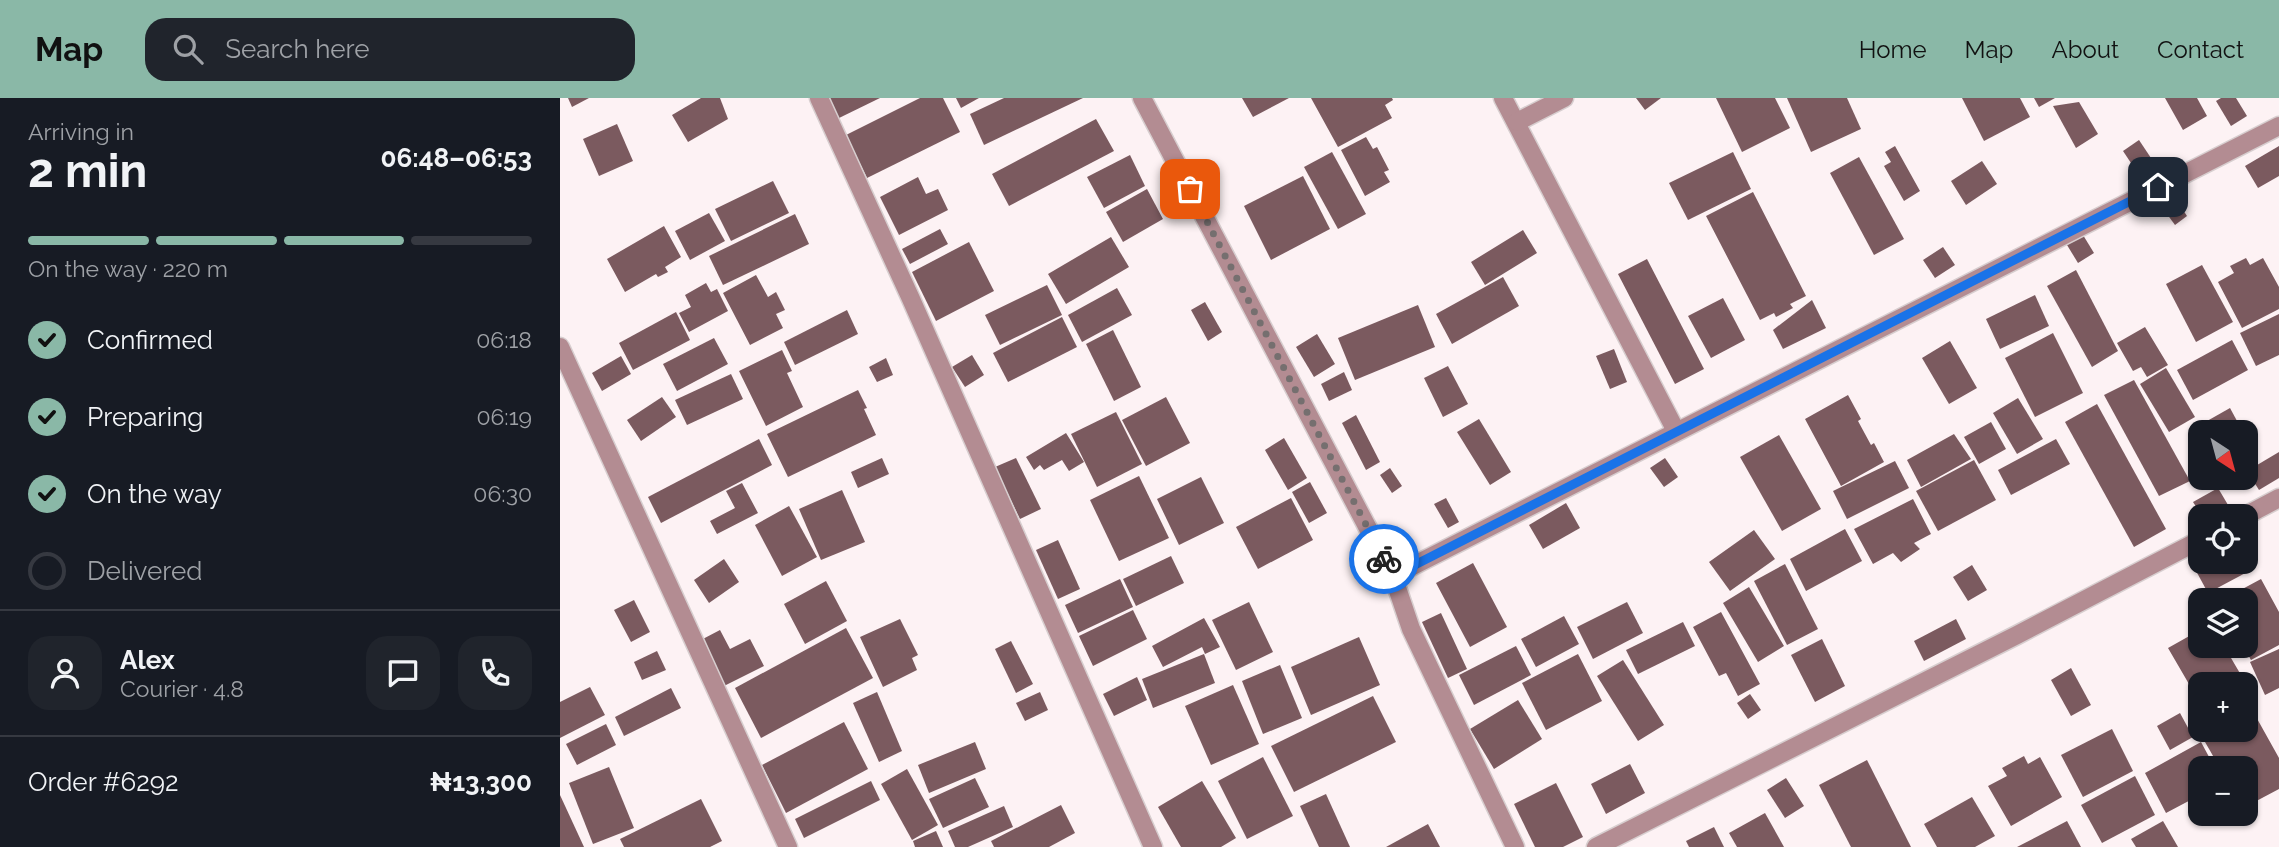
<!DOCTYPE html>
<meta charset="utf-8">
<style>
:root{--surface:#171b24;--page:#20242c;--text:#f1f3f6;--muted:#9ea1a6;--line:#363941;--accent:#8ab8a7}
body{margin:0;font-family:Raleway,sans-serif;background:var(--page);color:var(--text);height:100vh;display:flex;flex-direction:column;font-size:26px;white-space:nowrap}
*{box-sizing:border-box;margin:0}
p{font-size:23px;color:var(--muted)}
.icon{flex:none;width:38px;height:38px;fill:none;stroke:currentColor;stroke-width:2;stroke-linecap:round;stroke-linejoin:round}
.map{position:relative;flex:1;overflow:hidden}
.panel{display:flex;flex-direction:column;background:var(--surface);width:560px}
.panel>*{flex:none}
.needle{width:46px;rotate:144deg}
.tools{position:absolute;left:1628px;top:322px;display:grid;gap:14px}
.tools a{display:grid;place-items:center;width:70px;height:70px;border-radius:14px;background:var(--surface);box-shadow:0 2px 5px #0004;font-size:35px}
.pin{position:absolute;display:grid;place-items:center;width:60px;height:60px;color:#fff;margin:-30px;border-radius:14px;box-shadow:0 4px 10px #0006}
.courier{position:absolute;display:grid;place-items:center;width:70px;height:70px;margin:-35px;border:5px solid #1a73e8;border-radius:50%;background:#fff;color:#222;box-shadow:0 2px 9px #0007}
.summary em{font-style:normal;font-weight:700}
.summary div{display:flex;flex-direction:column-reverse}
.summary{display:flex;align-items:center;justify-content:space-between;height:119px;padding:0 28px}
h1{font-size:46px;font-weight:700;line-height:52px}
.bar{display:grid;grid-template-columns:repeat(4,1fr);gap:10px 7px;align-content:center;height:84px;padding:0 28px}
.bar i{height:9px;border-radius:5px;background:var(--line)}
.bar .selected{background:var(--accent)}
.bar p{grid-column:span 4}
.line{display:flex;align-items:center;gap:18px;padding:0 28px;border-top:2px solid var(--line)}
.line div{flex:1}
.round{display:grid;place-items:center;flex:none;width:74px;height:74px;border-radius:21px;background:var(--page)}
ol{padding:0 28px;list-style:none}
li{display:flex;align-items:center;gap:21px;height:77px}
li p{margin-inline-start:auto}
li .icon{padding:7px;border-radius:50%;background:var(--accent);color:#111;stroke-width:4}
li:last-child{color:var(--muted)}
li i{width:38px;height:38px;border:4px solid var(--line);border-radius:50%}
header{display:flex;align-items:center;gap:42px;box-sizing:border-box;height:98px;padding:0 35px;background:var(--accent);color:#111}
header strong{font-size:33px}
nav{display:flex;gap:38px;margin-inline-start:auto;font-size:24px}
.search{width:490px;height:63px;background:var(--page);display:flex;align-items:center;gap:18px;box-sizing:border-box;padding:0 24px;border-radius:21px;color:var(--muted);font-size:26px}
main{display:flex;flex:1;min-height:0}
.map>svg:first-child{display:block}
.building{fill:#7b5a5f}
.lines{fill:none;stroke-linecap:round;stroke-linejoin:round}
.minor-casing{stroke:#d7cecf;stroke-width:21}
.minor{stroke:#b38c92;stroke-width:18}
.done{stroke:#756f6f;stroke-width:7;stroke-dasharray:0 12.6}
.route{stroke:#1a73e8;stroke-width:9}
</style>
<header>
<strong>Map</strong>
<div class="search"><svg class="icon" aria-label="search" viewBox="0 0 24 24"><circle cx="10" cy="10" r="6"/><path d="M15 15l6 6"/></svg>Search here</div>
<nav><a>Home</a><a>Map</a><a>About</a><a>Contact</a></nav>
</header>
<main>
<section class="panel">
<div class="summary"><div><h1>2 min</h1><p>Arriving in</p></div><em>06:48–06:53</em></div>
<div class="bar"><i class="selected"></i><i class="selected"></i><i class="selected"></i><i></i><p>On the way · 220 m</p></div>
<ol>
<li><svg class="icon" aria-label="check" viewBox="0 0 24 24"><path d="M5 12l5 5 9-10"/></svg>Confirmed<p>06:18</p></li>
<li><svg class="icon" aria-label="check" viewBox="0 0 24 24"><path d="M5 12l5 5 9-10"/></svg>Preparing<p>06:19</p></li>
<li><svg class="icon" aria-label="check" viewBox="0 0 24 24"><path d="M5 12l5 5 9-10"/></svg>On the way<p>06:30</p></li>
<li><i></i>Delivered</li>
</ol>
<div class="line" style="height:126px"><a class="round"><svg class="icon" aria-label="person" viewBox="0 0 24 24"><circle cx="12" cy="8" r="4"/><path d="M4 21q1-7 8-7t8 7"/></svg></a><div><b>Alex</b><p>Courier · 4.8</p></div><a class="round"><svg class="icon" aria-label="chat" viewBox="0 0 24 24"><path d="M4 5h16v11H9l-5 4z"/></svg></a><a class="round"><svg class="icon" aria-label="phone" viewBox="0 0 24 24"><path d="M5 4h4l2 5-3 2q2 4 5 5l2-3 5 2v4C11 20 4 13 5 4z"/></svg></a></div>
<div class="line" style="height:91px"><div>Order #6292</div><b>₦13,300</b></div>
</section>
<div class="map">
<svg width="1719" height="749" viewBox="0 0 1719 749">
<rect width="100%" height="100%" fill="#fdf2f4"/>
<g class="building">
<polygon points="8,0 29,0 12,9"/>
<polygon points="141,0 160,0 168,21 128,44 112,17"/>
<polygon points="267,0 320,0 277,21"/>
<polygon points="360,0 383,0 400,34 307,80 286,37"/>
<polygon points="396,0 419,0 401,10"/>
<polygon points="444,0 523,0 424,47 410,16"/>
<polygon points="682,0 729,0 693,19"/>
<polygon points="751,0 832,0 833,2 825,7 832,20 778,49"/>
<polygon points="1076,0 1101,0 1085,12"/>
<polygon points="1156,0 1215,0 1230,30 1182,54"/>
<polygon points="1227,0 1287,0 1301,31 1251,54"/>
<polygon points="1402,0 1460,0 1470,19 1424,43"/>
<polygon points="1474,0 1495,0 1479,9"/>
<polygon points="1605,0 1637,0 1647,18 1623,32"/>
<polygon points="1661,0 1676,0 1687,18 1671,28 1656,3"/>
<polygon points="1519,4 1538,36 1516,50 1493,8"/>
<polygon points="536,21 554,53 449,108 432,76"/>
<polygon points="57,26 73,63 39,78 23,41"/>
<polygon points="806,39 813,51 817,49 829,72 824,74 830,84 805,98 781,52"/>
<polygon points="1579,42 1591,60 1575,71 1563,53"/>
<polygon points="1335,48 1360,93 1344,103 1324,68 1331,64 1325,54"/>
<polygon points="1719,48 1719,78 1698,90 1685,68"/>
<polygon points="772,54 806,116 778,131 744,69"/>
<polygon points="1173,54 1191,91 1128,122 1109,85"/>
<polygon points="570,57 585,88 544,110 527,79"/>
<polygon points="1299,59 1344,141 1314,157 1270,75"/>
<polygon points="1422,63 1437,86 1406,107 1391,83"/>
<polygon points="743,78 770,131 711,162 684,108"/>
<polygon points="358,79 366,96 378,91 388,112 339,137 320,99"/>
<polygon points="213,83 229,115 171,143 155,111"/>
<polygon points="587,91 603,121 563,144 546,114"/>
<polygon points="1193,94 1246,198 1230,206 1233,210 1216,219 1214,215 1200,222 1146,118"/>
<polygon points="1617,103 1627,118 1615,127 1604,112"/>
<polygon points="149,115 165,143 130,162 115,133"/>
<polygon points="235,116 249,146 163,187 149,158"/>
<polygon points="104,128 121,159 105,169 108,174 98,179 96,176 65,194 47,161"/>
<polygon points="380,131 388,146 350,166 342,151"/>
<polygon points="963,132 977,155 925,187 911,164"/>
<polygon points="1523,137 1534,155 1518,165 1507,147"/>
<polygon points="551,139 569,169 506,206 488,176"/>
<polygon points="409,144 434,193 376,223 352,174"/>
<polygon points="1383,149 1395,167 1375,180 1363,162"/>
<polygon points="1686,160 1690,167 1703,160 1719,189 1719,211 1682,230 1658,184 1674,175 1670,168"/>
<polygon points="1087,161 1144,271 1115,286 1058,176"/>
<polygon points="1642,167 1673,224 1636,244 1606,186"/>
<polygon points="1516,172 1558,253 1532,269 1487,188"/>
<polygon points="196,177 208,199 216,194 225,212 216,216 223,230 190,247 163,195"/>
<polygon points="943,179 959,208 892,246 876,216"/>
<polygon points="146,185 151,194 157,191 168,213 129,234 119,215 131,209 125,197"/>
<polygon points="487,187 502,217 440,247 425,217"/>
<polygon points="557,190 572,217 522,244 508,217"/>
<polygon points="1475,197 1489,228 1440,251 1426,221"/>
<polygon points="1163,200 1185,242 1151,260 1128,218"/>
<polygon points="1252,202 1266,230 1223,251 1213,232"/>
<polygon points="645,204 662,234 648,243 631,212"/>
<polygon points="858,207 875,249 795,282 778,240"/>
<polygon points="287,212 298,236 235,267 224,244"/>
<polygon points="116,214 130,242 73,272 59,245"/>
<polygon points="1719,216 1719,257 1696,268 1680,235"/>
<polygon points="502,219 517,249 448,284 433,255"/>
<polygon points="1585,229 1608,267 1587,279 1581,269 1573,273 1557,245"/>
<polygon points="553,232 581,289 554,303 526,246"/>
<polygon points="1493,235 1523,295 1475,319 1445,260"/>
<polygon points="757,236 775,266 754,279 736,249"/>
<polygon points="154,240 168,266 117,293 103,266"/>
<polygon points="1672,242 1688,272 1633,302 1617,272"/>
<polygon points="1390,243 1417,290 1389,306 1362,260"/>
<polygon points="1054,251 1067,284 1050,291 1036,258"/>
<polygon points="222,252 232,273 227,275 243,309 206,328 179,273"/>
<polygon points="412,257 424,277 405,289 392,269"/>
<polygon points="61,258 71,276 42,293 32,275"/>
<polygon points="326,260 333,277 317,284 309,269"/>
<polygon points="888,268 908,306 883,319 864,280"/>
<polygon points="1606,270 1635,319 1609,334 1580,286"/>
<polygon points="784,274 792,292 769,303 761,286"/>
<polygon points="171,276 183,301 127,327 115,302"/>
<polygon points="1574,282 1630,383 1599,398 1544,297"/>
<polygon points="298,292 307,310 304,311 316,337 228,379 207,336"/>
<polygon points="1288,297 1301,321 1298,323 1311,347 1314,345 1324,364 1281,388 1245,321"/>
<polygon points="102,299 116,319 81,343 67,322"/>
<polygon points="606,299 630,345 586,368 562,322"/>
<polygon points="1458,300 1483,341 1457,356 1433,315"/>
<polygon points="1537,306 1606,431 1574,449 1505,324"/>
<polygon points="1670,310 1683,334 1644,334 1640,327"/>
<polygon points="556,314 582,366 537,389 511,336"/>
<polygon points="796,317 820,364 806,372 782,325"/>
<polygon points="919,321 951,374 930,387 897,334"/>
<polygon points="1431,324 1446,351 1419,366 1404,339"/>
<polygon points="506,335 524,364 509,373 502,362 484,372 480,367 474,372 466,359"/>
<polygon points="1394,336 1411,361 1361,389 1347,362"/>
<polygon points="1219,337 1261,411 1222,433 1180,359"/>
<polygon points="1685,338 1695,355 1685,361"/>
<polygon points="724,340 747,380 728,392 705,352"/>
<polygon points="199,341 212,367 101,425 88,399"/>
<polygon points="1496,341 1510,366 1451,397 1438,372"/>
<polygon points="1719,354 1719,380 1699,392 1687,373"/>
<polygon points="322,360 329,376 298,390 291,374"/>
<polygon points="456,360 481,411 460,421 435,369"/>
<polygon points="1105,360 1118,379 1104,389 1090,370"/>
<polygon points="1414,362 1436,402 1378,433 1356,393"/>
<polygon points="1335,363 1349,390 1287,421 1273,393"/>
<polygon points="830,370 842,388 832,395 820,377"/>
<polygon points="579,378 609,440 559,463 530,402"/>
<polygon points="641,379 664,425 619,447 597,401"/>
<polygon points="750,384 767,415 749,425 732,394"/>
<polygon points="182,385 198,415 157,436 150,423 175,410 166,393"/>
<polygon points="1658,390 1671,412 1661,418 1642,418 1633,404"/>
<polygon points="282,392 305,444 261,462 239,411"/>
<polygon points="731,400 753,442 698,471 676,429"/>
<polygon points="886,400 899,424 888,430 874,406"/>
<polygon points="1353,401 1371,436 1354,445 1360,451 1341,464 1333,455 1313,466 1294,431"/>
<polygon points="1006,405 1020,430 983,451 969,427"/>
<polygon points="229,408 257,459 222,478 195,427"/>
<polygon points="1285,431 1302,463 1246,493 1230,461"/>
<polygon points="1194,432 1215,461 1170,493 1149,464"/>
<polygon points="498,442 520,491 498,501 476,452"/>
<polygon points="611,458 624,485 576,508 563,481"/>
<polygon points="164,461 179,484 149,505 134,482"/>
<polygon points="1650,464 1686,464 1691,472 1648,495 1635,471"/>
<polygon points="913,465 947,529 910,549 876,485"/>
<polygon points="1225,466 1258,531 1227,547 1194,483"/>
<polygon points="1412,467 1427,492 1408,503 1393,479"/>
<polygon points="560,481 573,509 518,535 505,507"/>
<polygon points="1701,481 1719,514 1719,547 1691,562 1683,548 1685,548 1685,502 1662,502"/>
<polygon points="266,483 287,523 245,546 224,506"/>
<polygon points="1189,489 1224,548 1198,564 1163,505"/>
<polygon points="74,502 90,534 71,544 54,512"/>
<polygon points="689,504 713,554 676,572 652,522"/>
<polygon points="1067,504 1083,535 1033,561 1017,529"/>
<polygon points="573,512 587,541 533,568 519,538"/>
<polygon points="1161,514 1200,586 1178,598 1166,575 1159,578 1133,529"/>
<polygon points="881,515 907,571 888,580 862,524"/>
<polygon points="1004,518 1019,546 976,569 961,541"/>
<polygon points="644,520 660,549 645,556 642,549 603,569 592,548"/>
<polygon points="340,521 358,557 352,560 357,572 323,589 300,539"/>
<polygon points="1396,521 1406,541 1364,563 1354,543"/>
<polygon points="1123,524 1135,548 1078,576 1066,552"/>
<polygon points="286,530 313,580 201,640 175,590"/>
<polygon points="160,532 170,551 190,541 204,568 162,589 139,543"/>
<polygon points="1640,532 1640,548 1664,548 1695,601 1685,607 1685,586 1640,586 1640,605 1608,550"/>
<polygon points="799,539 820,587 751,617 731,569"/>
<polygon points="1262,541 1285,588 1255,604 1231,557"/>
<polygon points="451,543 473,586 456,595 435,551"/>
<polygon points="956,548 971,577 914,607 899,577"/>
<polygon points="1719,551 1719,590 1705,597 1690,564"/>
<polygon points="97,553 106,572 82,582 74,564"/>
<polygon points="644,556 655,585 593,610 582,581"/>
<polygon points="1018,556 1042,603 986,632 962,585"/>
<polygon points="1063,562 1104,627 1078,643 1037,578"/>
<polygon points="720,567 742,620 703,636 682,583"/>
<polygon points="1511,570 1531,607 1511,618 1491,582"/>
<polygon points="577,579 587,602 554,618 543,596"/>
<polygon points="673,587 699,646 651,667 625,608"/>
<polygon points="30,589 45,617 0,640 0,604"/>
<polygon points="111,590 121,610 64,638 55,619"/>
<polygon points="317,594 342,653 319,664 293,605"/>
<polygon points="480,594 488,612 465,623 456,605"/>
<polygon points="1190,596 1201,612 1188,621 1177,605"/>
<polygon points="813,598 836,644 734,694 711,648"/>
<polygon points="958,602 982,641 934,671 910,631"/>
<polygon points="1620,615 1633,639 1610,652 1597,628"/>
<polygon points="1695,617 1719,660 1719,691 1685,709 1685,670 1660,670 1645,644 1668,632 1685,632 1685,623"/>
<polygon points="284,624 308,671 226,715 202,667"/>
<polygon points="46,626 56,647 17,667 6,646"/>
<polygon points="1552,631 1573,673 1523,699 1501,657"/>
<polygon points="415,644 426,671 369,695 358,667"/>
<polygon points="1641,644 1655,670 1640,670 1640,697 1606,715 1585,675"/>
<polygon points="1464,658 1468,666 1480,659 1502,699 1451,728 1428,688 1447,678 1442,670"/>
<polygon points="703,659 733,718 687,741 658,683"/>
<polygon points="1307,662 1351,749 1291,749 1259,687"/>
<polygon points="1070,666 1085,695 1046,716 1031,686"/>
<polygon points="49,669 74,730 33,746 9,685"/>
<polygon points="347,671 378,727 352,742 321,686"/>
<polygon points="1575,678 1595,717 1542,745 1521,707"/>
<polygon points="415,680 429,709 383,730 369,701"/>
<polygon points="1226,680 1244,708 1225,720 1207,692"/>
<polygon points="311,683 320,702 244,740 235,721"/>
<polygon points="642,683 676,740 661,749 621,749 598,709"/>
<polygon points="996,685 1023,739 1003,749 975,749 954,706"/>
<polygon points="766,696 790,749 759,749 740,708"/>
<polygon points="0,697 24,749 0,749"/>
<polygon points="1412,699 1435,738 1415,749 1377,749 1364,726"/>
<polygon points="141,701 162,743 150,749 64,749 60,741"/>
<polygon points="501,707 515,735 489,749 434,749 431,743"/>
<polygon points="444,708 453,729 408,749 395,749 388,733"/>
<polygon points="1205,715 1224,749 1177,749 1169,735"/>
<polygon points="1507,723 1521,749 1457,749"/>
<polygon points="1603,723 1618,749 1576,749 1571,741"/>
<polygon points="868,726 880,749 826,749"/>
<polygon points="1154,729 1164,749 1129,749 1126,743"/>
<polygon points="376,733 383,749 355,749 353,743"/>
</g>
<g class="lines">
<defs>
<g id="minor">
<polyline points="259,0 351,201 593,749"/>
<polyline points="582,0 833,478 851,531 955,749"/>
<polyline points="943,0 1116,333"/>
<polyline points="957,24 1004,0"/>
<polyline points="0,249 228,749"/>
<polyline points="1685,418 1719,400"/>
<polyline points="833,478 1719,28"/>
<polyline points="1036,749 1457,537 1640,442"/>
</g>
</defs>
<use href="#minor" class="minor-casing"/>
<use href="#minor" class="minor"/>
</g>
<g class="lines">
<polyline class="done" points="630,91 824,461"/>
<polyline class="route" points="824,461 833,478 1598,89"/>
</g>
</svg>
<div class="tools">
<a><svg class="needle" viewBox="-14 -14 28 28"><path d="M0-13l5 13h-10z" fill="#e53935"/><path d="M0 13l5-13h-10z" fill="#9ea1a6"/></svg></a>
<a><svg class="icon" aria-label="locate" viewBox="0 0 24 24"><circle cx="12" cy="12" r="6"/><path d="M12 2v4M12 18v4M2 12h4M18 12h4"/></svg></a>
<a><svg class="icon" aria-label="layers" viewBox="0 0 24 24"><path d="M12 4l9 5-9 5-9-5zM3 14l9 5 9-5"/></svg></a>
<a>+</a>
<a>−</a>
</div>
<div class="pin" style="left:630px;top:91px;background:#ea580c"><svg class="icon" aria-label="bag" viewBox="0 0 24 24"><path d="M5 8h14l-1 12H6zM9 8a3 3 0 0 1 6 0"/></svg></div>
<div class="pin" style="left:1598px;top:89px;background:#1f2937"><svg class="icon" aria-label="home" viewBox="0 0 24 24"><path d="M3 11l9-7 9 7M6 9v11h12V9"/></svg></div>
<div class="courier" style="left:824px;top:461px"><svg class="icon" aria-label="bike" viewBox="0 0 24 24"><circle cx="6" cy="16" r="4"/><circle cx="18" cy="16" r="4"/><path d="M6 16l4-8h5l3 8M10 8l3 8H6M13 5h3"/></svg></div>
</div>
</main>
